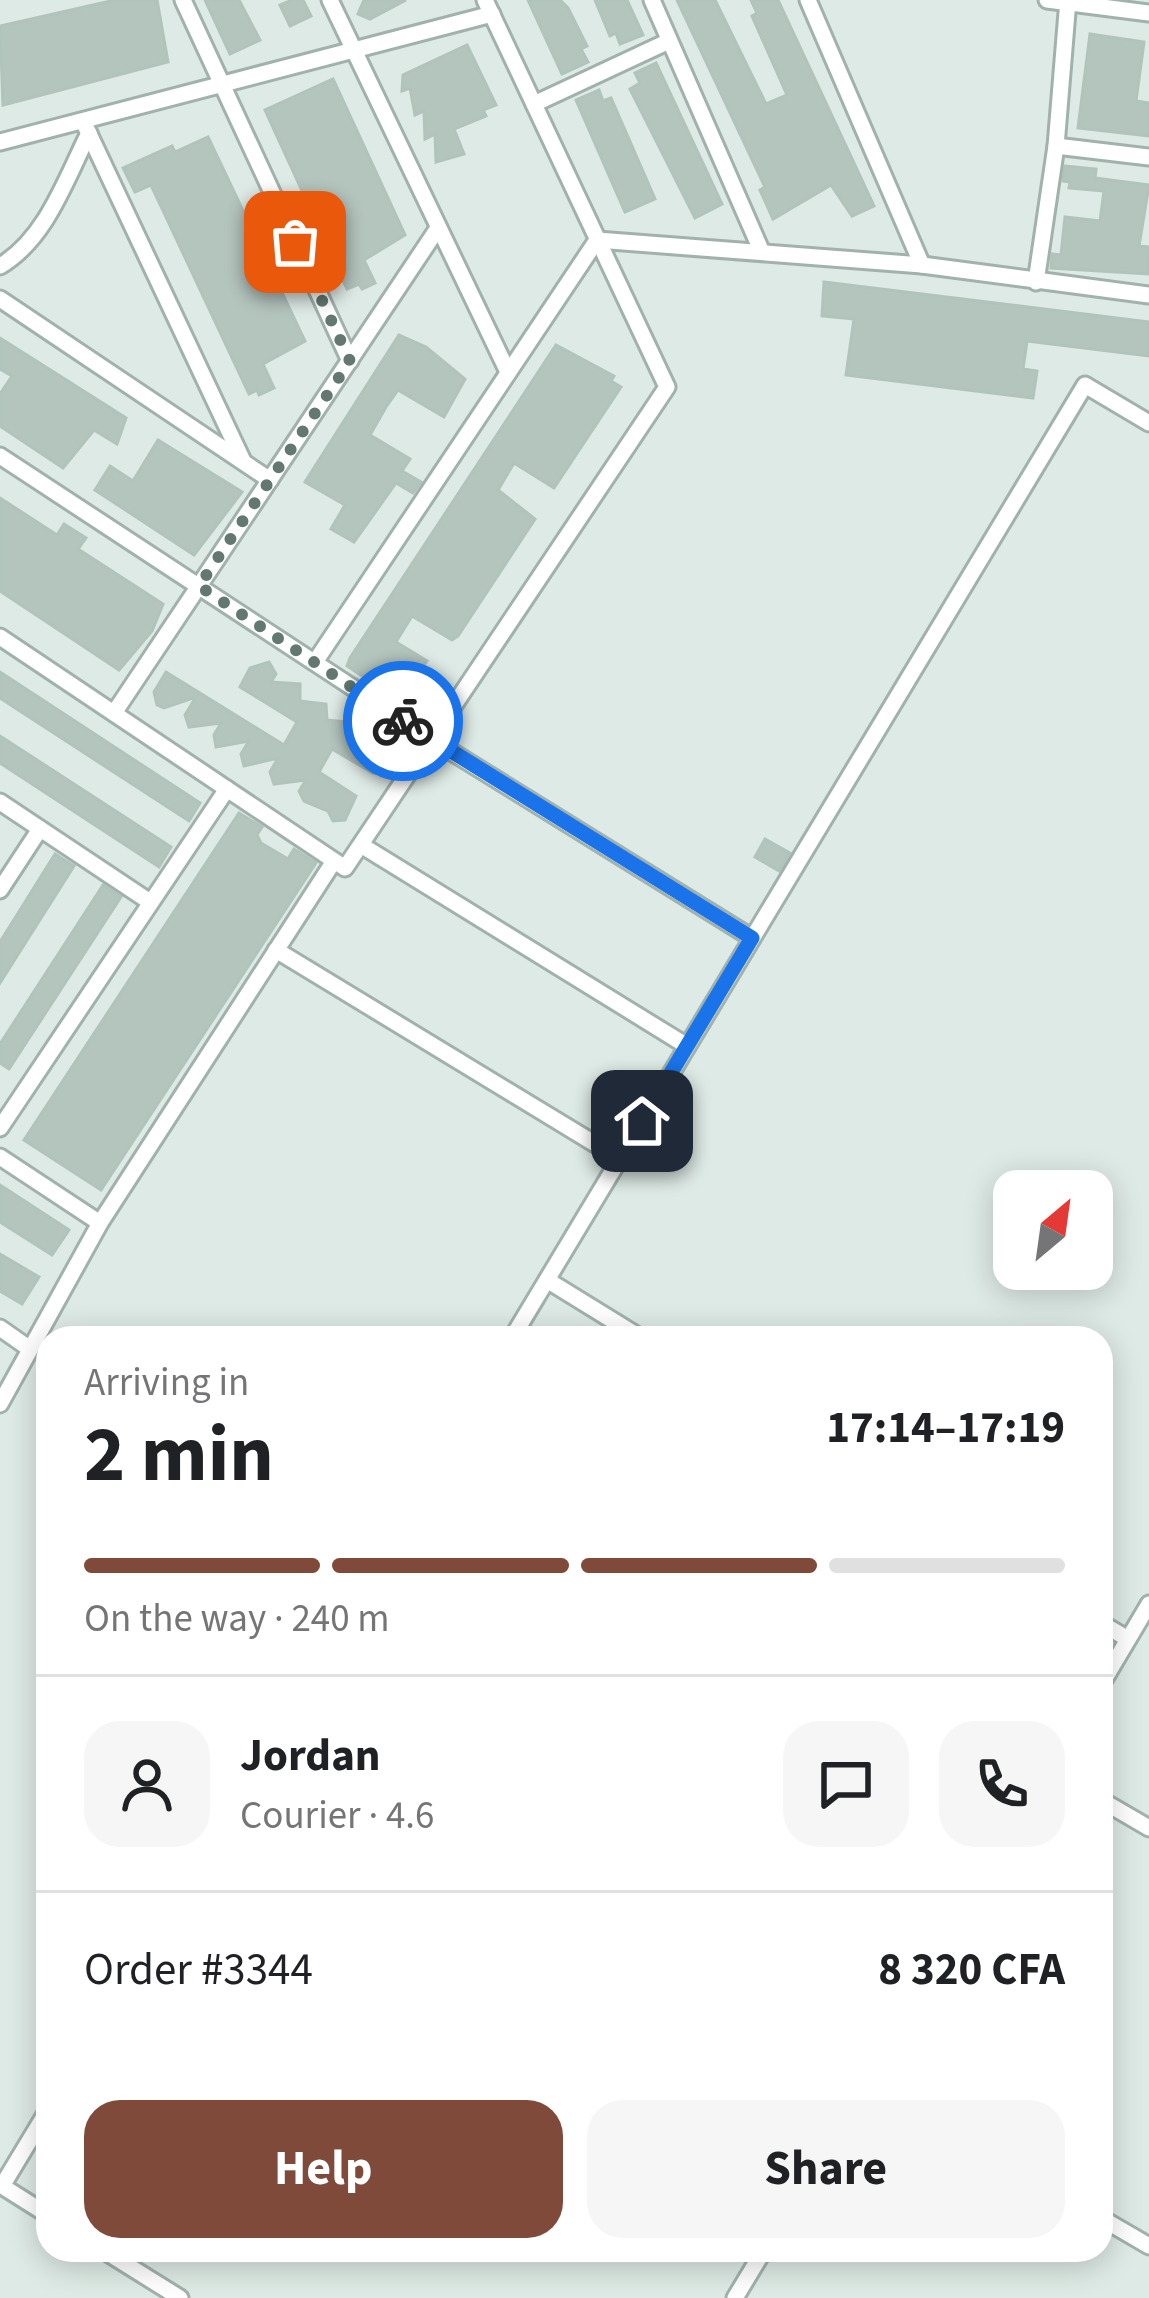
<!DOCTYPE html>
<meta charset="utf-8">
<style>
:root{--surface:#fff;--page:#f6f6f6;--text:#202124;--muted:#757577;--line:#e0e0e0;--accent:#7f4a39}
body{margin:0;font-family:"Source Sans 3",sans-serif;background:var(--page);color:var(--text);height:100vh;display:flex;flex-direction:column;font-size:45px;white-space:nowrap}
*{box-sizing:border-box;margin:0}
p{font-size:39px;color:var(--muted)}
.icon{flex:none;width:66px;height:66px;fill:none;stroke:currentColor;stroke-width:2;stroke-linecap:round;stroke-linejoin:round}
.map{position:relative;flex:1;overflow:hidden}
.drawer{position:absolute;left:36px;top:1326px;width:1077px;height:936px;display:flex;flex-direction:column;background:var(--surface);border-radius:36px;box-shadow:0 6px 30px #0003}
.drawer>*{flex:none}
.needle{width:78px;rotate:29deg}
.buttons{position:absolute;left:993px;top:1170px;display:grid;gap:24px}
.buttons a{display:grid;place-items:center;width:120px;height:120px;border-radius:24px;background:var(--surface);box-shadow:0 6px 30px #0003;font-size:60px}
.pin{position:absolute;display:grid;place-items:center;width:102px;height:102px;color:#fff;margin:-51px;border-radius:24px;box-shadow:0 6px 18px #0006}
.courier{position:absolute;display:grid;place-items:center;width:120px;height:120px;margin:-60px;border:9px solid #1a73e8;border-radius:50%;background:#fff;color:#222;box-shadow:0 3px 15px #0007}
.summary em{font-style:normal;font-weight:700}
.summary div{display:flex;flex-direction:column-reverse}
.summary{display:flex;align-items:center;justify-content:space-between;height:204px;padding:0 48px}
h1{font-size:78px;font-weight:700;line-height:90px}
.bar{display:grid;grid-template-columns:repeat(4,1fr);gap:18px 12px;align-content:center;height:144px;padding:0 48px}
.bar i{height:15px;border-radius:9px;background:var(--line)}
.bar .on{background:var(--accent)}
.bar p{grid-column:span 4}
.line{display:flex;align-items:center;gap:30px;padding:0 48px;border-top:3px solid var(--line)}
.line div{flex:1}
.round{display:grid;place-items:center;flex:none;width:126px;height:126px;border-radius:36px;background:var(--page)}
.primary-button{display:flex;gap:24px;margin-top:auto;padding:24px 48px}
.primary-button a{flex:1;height:138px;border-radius:36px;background:var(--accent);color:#fff;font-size:48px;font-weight:700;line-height:138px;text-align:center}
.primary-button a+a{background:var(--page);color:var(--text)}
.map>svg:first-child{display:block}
.building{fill:#b4c5be;stroke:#b1c4bc;stroke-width:3}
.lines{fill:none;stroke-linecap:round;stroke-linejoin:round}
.minor-casing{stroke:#a1b2ac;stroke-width:21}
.minor{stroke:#fff;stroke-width:15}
.done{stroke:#627871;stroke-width:12;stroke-dasharray:0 21.6}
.route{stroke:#1a73e8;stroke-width:15}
</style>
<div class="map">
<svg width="1149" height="2298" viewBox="0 0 1149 2298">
<rect width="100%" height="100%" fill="#deeae5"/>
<g class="building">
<polygon points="115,0 157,0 168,62 3,105 0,26"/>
<polygon points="205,0 239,0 260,40 230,54"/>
<polygon points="292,0 303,0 311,16 290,26 280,5"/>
<polygon points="364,0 406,0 370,19 358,14"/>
<polygon points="528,0 560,0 568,8 587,46 581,49 588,62 562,74"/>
<polygon points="595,0 627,0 643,35 620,44 616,33 610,36"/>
<polygon points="677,0 715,0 766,104 787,95 752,16 757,13 751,0 778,0 874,206 852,216 831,185 773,219 760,190 765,187"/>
<polygon points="1090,34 1144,42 1136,101 1149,103 1149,136 1078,128"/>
<polygon points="467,45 496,105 483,110 486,116 454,129 464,154 436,162 435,134 425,139 424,111 415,115 410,88 402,91 403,75"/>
<polygon points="656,63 722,204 695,218 630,89 640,83 635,73"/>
<polygon points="333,79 405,235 364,260 375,283 362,289 359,284 347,289 265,110"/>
<polygon points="599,90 603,101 611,98 655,199 625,212 576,100"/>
<polygon points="208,137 305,341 263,364 274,388 259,395 257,390 249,394 151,185 135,192 123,168 172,146 175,152"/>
<polygon points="1065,166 1096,169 1095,178 1149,185 1139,246 1149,247 1148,274 1051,268 1052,254 1061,255 1065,217 1100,221 1104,191 1069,188 1070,182 1063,181"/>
<polygon points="824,282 1149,322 1149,356 1027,341 1023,369 1037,371 1033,398 846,375 854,319 822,316"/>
<polygon points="399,335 426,347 465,379 444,417 398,390 386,407 370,435 410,459 402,471 421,482 413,493 396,483 354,542 331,529 345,505 305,482"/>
<polygon points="0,338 126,418 117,444 94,430 63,468 0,426 0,394 12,376 0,369"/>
<polygon points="556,345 614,376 611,381 621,387 554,488 514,463 498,490 535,519 458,636 452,640 412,616 396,642 427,661 423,666 434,672 409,707 347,666 350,658"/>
<polygon points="158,440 242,492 194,555 95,490 110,466 133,481"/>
<polygon points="0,498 57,535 64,524 86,538 78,549 163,604 152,631 119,670 0,591"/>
<polygon points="269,662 276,674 271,682 300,684 300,701 326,704 327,720 356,723 361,732 357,740 386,742 391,751 378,773 373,773 332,749 319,772 356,796 345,820 333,821 328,811 304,801 299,791 306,780 274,784 270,772 278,758 244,766 241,754 249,741 216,747 214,735 221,723 189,727 185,715 196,697 164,708 157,705 154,692 166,672 284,745 297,722 240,687 250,668"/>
<polygon points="0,672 200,803 189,821 0,698"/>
<polygon points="0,736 171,847 159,867 0,763"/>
<polygon points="239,813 262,827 257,835 261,843 288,859 294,849 316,863 101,1190 24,1140"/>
<polygon points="765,839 790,853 779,871 755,857"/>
<polygon points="55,854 74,866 0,983 0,942"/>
<polygon points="103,885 121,897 9,1069 0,1063 0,1044"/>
<polygon points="0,1185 69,1230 52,1255 0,1222"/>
<polygon points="0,1254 39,1277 22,1304 0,1291"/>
</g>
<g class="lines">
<defs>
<g id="minor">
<polyline points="183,0 350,361"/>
<polyline points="330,0 508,372"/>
<polyline points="652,0 761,250"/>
<polyline points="808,0 922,265"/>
<polyline points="1047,0 1149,13"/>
<polyline points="534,104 669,41"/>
<polyline points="83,121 243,461"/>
<polyline points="0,142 492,14"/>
<polyline points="1056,146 1149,157"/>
<path d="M0,266C46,239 66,179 89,133"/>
<polyline points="1036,282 1056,146 1068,0"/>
<polyline points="0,299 270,480"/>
<polyline points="0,456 431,739 752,938"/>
<polyline points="0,637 345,868 667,387 485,0"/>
<polyline points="315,662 597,240 922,265 1149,295"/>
<polyline points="114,713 438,228"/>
<polyline points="0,802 150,902"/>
<polyline points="361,845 687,1046"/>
<polyline points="0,890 40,829"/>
<polyline points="276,950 620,1159"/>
<polyline points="0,1128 227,789"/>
<polyline points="0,1157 100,1223"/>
<polyline points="547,1280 641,1338"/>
<polyline points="0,1328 30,1349"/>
<polyline points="512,1338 1085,385 1149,423"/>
<polyline points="0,1404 100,1223 334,861"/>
<polyline points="1101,1623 1128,1639"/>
<polyline points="1101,1685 1149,1604"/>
<polyline points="1101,1800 1149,1828"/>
<polyline points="48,2110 2,2186 48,2215"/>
<polyline points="1101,2218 1149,2246"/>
<polyline points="103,2250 180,2298"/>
<polyline points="735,2298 764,2250"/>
</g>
</defs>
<use href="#minor" class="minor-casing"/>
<use href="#minor" class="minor"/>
</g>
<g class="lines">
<polyline class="done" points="295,242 350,361 199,586 403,721"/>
<polyline class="route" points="403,721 752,938 642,1121"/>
</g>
</svg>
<div class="buttons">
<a><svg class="needle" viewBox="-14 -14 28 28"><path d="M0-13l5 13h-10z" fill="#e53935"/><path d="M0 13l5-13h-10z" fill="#757577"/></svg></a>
</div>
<div class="pin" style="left:295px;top:242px;background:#ea580c"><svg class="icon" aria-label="bag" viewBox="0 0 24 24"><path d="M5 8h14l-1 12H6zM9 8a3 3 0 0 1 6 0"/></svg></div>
<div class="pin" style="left:642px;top:1121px;background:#1f2937"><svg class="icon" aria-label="home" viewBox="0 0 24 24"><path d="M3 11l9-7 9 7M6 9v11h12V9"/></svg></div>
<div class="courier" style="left:403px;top:721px"><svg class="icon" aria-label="bike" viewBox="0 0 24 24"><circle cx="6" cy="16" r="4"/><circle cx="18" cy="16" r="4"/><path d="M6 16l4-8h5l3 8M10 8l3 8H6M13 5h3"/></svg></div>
<section class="drawer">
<div class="summary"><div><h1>2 min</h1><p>Arriving in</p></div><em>17:14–17:19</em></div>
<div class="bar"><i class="on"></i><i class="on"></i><i class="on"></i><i></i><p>On the way · 240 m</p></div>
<div class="line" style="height:216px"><a class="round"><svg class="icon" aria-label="person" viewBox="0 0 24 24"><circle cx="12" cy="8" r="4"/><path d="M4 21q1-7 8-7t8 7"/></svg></a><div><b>Jordan</b><p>Courier · 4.6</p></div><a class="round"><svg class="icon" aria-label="chat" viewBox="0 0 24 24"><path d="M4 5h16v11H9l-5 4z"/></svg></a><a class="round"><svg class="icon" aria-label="phone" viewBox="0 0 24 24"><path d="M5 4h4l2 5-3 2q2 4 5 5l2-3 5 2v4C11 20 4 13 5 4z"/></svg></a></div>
<div class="line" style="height:156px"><div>Order #3344</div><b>8 320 CFA</b></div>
<div class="primary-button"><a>Help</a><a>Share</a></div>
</section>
</div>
